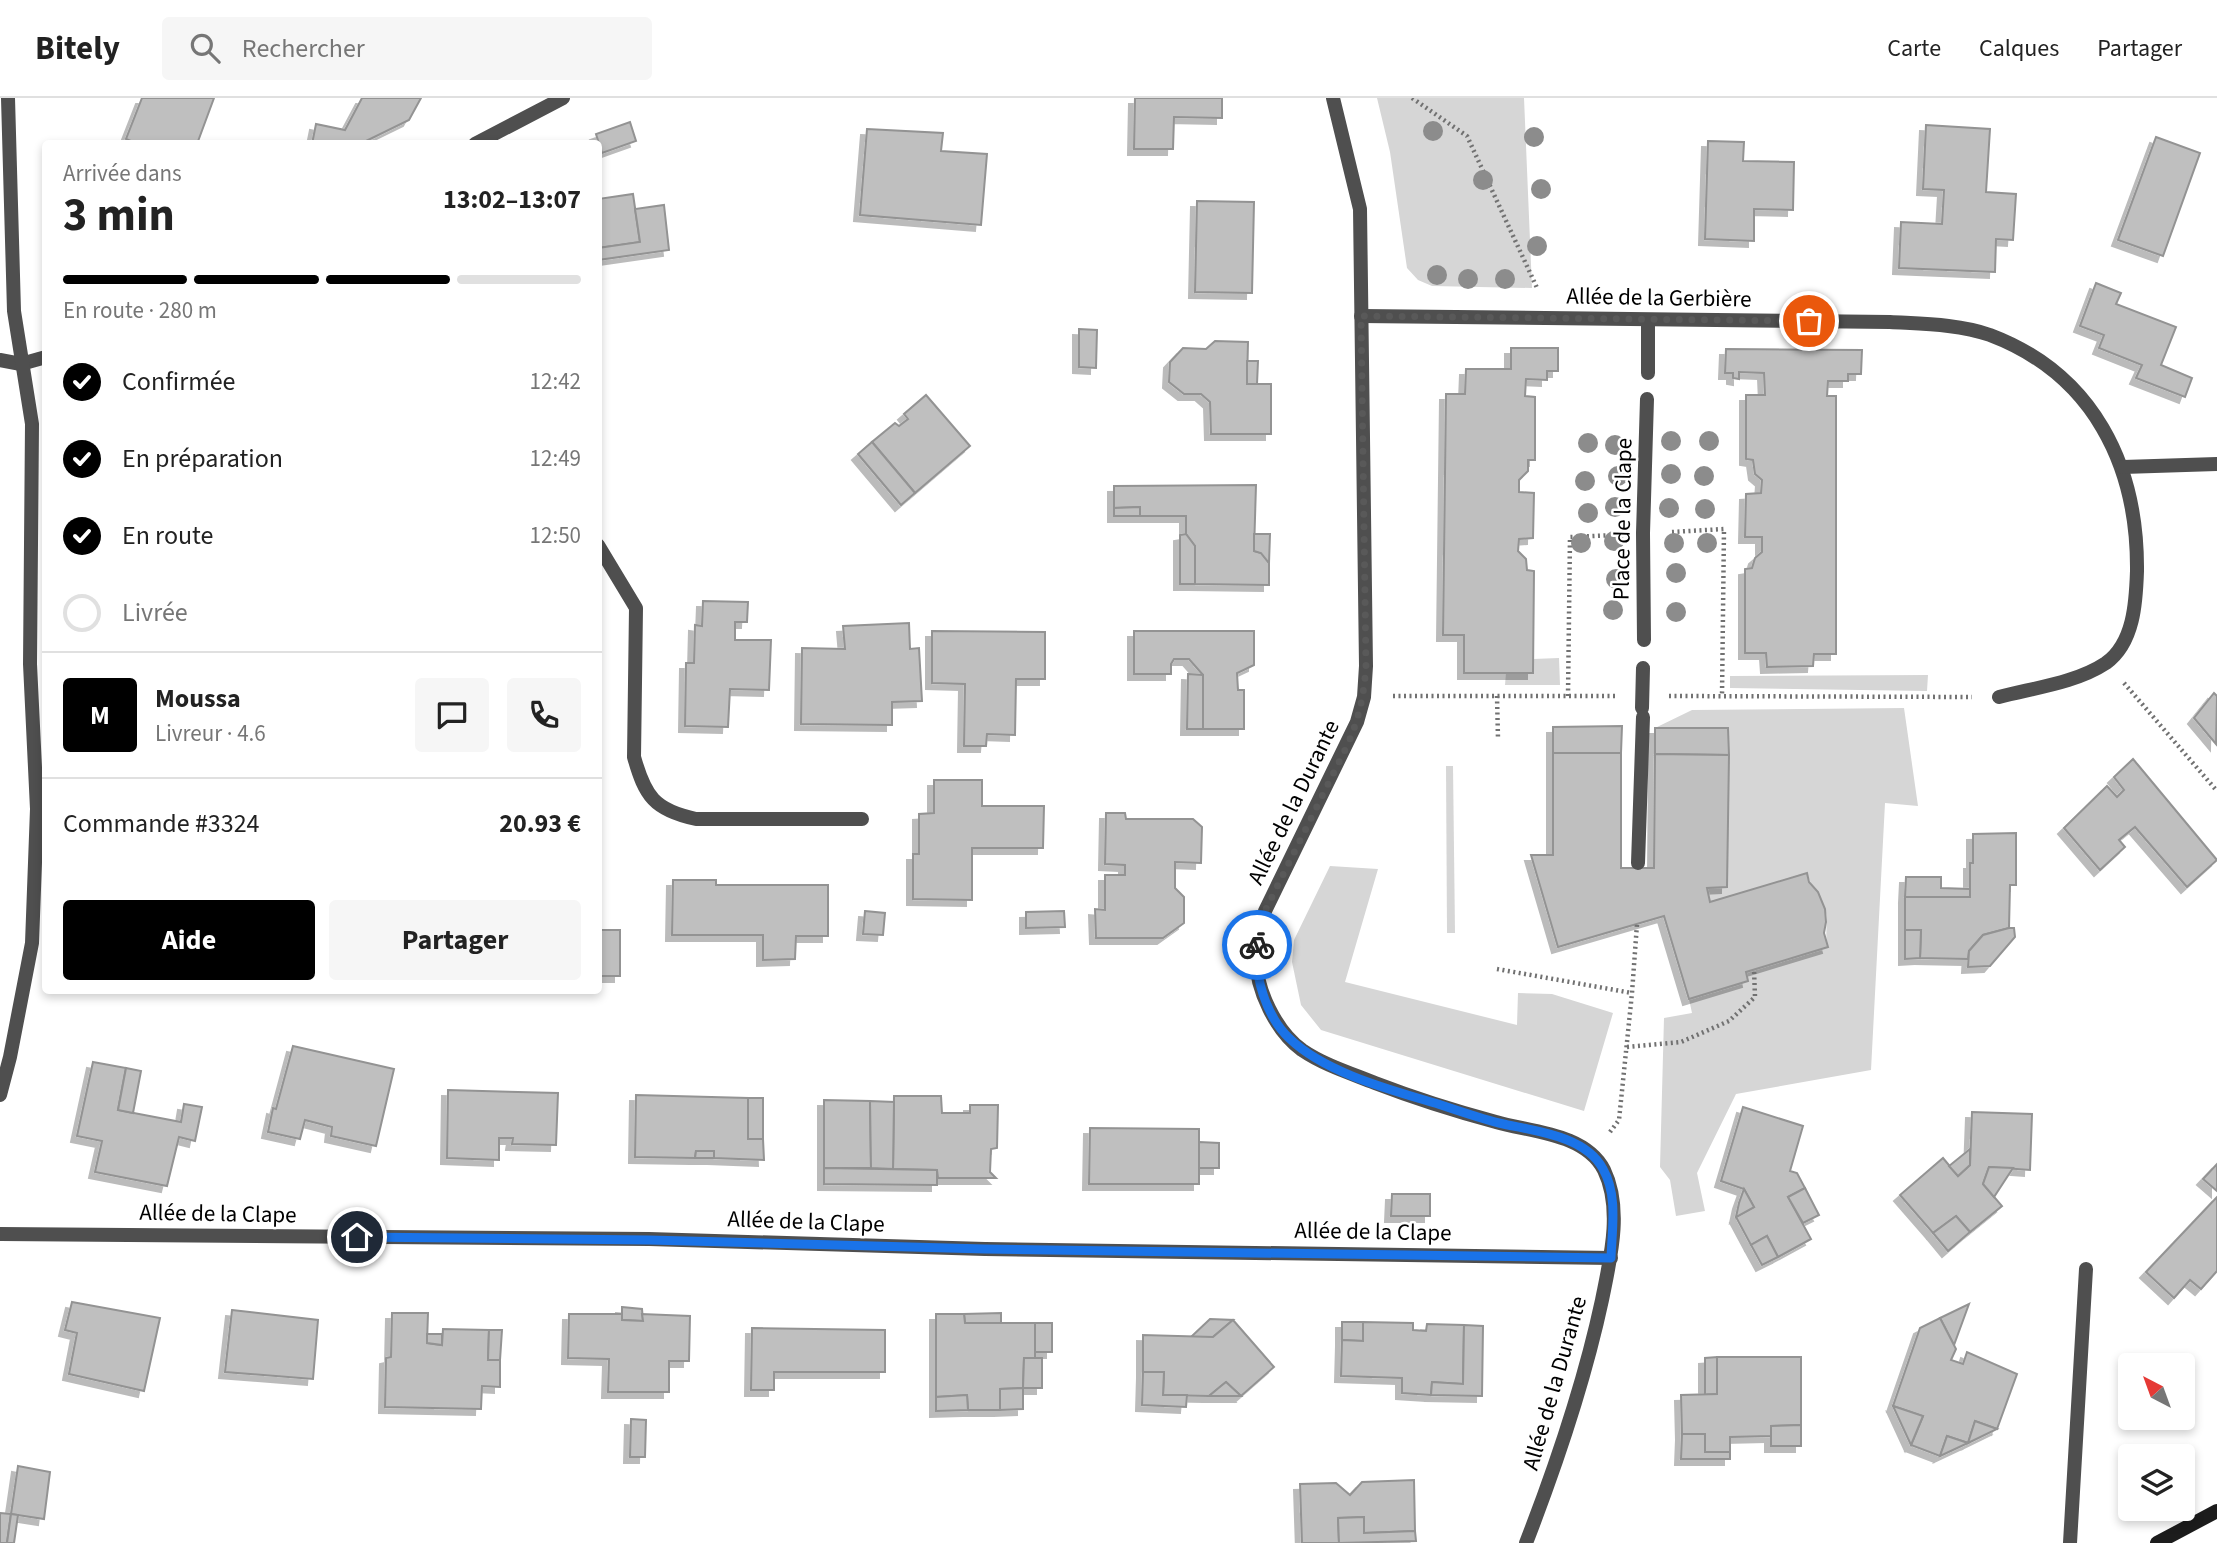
<!DOCTYPE html>
<html lang="fr">
<meta charset="utf-8">
<style>
:root{--surface:#fff;--page:#f6f6f6;--text:#222;--muted:#767676;--line:#e0e0e0;--accent:#000}
body{margin:0;font-family:"Source Sans 3",sans-serif;background:var(--page);color:var(--text);height:100vh;display:flex;flex-direction:column;font-size:26px;white-space:nowrap}
*{box-sizing:border-box;margin:0}
p{font-size:23px;color:var(--muted)}
.icon{flex:none;width:38px;height:38px;fill:none;stroke:currentColor;stroke-width:2;stroke-linecap:round;stroke-linejoin:round}
.map{position:relative;flex:1;overflow:hidden}
.sheet{position:absolute;left:42px;top:42px;width:560px;height:854px;display:flex;flex-direction:column;background:var(--surface);border-radius:7px;box-shadow:0 4px 10px #0003}
.sheet>*{flex:none}
.needle{width:46px;rotate:319deg}
.controls{position:absolute;left:2118px;top:1255px;display:grid;gap:14px}
.controls a{display:grid;place-items:center;width:77px;height:77px;border-radius:7px;background:var(--surface);box-shadow:0 4px 10px #0003;font-size:35px}
.pin{position:absolute;display:grid;place-items:center;width:60px;height:60px;color:#fff;margin:-30px;border:4px solid #fff;border-radius:50%;box-shadow:0 2px 7px #0007}
.courier{position:absolute;display:grid;place-items:center;width:70px;height:70px;margin:-35px;border:5px solid #1a73e8;border-radius:50%;background:#fff;color:#222;box-shadow:0 2px 9px #0007}
.headline em{font-style:normal;font-weight:700}
.headline div{display:flex;flex-direction:column-reverse}
.headline{display:flex;align-items:center;justify-content:space-between;height:119px;padding:0 21px}
h1{font-size:46px;font-weight:700;line-height:52px}
.bar{display:grid;grid-template-columns:repeat(4,1fr);gap:10px 7px;align-content:center;height:84px;padding:0 21px}
.bar i{height:9px;border-radius:5px;background:var(--line)}
.bar .current{background:var(--accent)}
.bar p{grid-column:span 4}
.line{display:flex;align-items:center;gap:18px;padding:0 21px;border-top:2px solid var(--line)}
.line div{flex:1}
.round{display:grid;place-items:center;flex:none;width:74px;height:74px;border-radius:7px;background:var(--page)}
ol{padding:0 21px;list-style:none}
li{display:flex;align-items:center;gap:21px;height:77px}
li p{margin-inline-start:auto}
li .icon{padding:7px;border-radius:50%;background:var(--accent);color:#fff;stroke-width:4}
li:last-child{color:var(--muted)}
li i{width:38px;height:38px;border:4px solid var(--line);border-radius:50%}
.cta{display:flex;gap:14px;margin-top:auto;padding:14px 21px}
.cta a{flex:1;height:80px;border-radius:7px;background:var(--accent);color:#fff;font-size:28px;font-weight:700;line-height:80px;text-align:center}
.cta a+a{background:var(--page);color:var(--text)}
header{display:flex;align-items:center;gap:42px;box-sizing:border-box;height:98px;padding:0 35px;background:var(--surface);border-bottom:2px solid var(--line)}
header strong{font-size:33px}
nav{display:flex;gap:38px;margin-inline-start:auto;font-size:24px}
.search{width:490px;height:63px;background:var(--page);display:flex;align-items:center;gap:18px;box-sizing:border-box;padding:0 24px;border-radius:7px;color:var(--muted);font-size:26px}
.map>svg:first-child{display:block}
.green{fill:#d6d6d6}
.building{fill:#bfbfbf;stroke:#939393;stroke-width:2;filter:url(#shadow)}
.lines{fill:none;stroke-linecap:round;stroke-linejoin:round}
.path{stroke:#717171;stroke-width:4.5;stroke-dasharray:2 3.5;stroke-linecap:butt}
.lane{stroke:#4f4f4f;stroke-width:14}
.street{stroke:#4f4f4f;stroke-width:14}
.secondary{stroke:#1c1c1c;stroke-width:14}
.tree{fill:#8c8c8c}
.done{stroke:#595959;stroke-width:7;stroke-dasharray:0 12.6}
.route{stroke:#1a73e8;stroke-width:9}
.labels{text-anchor:middle;stroke-width:5;stroke-linejoin:round;paint-order:stroke}
.street-label{font-size:23px;fill:#000;stroke:#fff}
</style>
<header>
<strong>Bitely</strong>
<div class="search"><svg class="icon" aria-label="search" viewBox="0 0 24 24"><circle cx="10" cy="10" r="6"/><path d="M15 15l6 6"/></svg>Rechercher</div>
<nav><a>Carte</a><a>Calques</a><a>Partager</a></nav>
</header>
<div class="map">
<svg width="2217" height="1445" viewBox="0 0 2217 1445">
<defs>
<filter id="shadow"><feDropShadow dx="-6" dy="6" stdDeviation="0" flood-color="#0004"/></filter>
</defs>
<rect width="100%" height="100%" fill="#fff"/>
<g class="green">
<polygon points="1377,0 1524,0 1532,190 1432,188 1418,182 1407,170 1390,54"/>
<polygon points="1559,560 1560,587 1505,587 1506,575 1533,561"/>
<polygon points="1928,577 1927,593 1730,590 1730,578"/>
<path d="M1904,610L1918,708L1885,705L1871,972L1736,996L1697,1075L1705,1113L1676,1118L1670,1082L1660,1069L1664,920L1692,915L1689,901L1747,883L1746,874L1828,849C1824,835 1829,824 1825,810C1821,797 1810,788 1807,775L1710,804L1707,790L1727,789L1728,631L1655,630L1692,612Z"/>
<polygon points="1446,668 1453,668 1455,835 1447,835"/>
<polygon points="1330,768 1378,771 1345,884 1517,927 1518,895 1552,896 1613,915 1584,1013 1321,932 1301,907 1292,864 1294,842"/>
</g>
<g class="building">
<polygon points="142,0 214,0 197,46 138,46 126,41"/>
<polygon points="362,0 421,0 409,22 360,46 312,46 316,26 345,32"/>
<polygon points="1135,0 1222,0 1222,20 1174,19 1173,51 1134,51"/>
<polygon points="630,24 636,43 602,55 596,36"/>
<polygon points="1926,27 1990,31 1986,94 2016,96 2013,142 1996,141 1995,174 1899,170 1901,124 1942,126 1944,92 1923,91"/>
<polygon points="867,31 943,35 941,53 987,56 981,127 860,117"/>
<polygon points="2156,39 2200,55 2163,158 2118,142"/>
<polygon points="1708,43 1744,44 1743,63 1794,64 1793,112 1754,111 1754,143 1705,141"/>
<polygon points="633,96 640,144 598,150 598,101"/>
<polygon points="1197,103 1254,104 1252,195 1195,194"/>
<polygon points="664,107 669,152 598,162 598,150 640,144 635,111"/>
<polygon points="2096,185 2121,195 2116,206 2176,229 2161,267 2192,280 2185,299 2136,280 2142,267 2099,250 2104,237 2080,228"/>
<polygon points="1079,231 1097,232 1096,270 1079,269"/>
<polygon points="1215,243 1248,244 1247,286 1271,286 1271,336 1211,336 1210,304 1201,296 1184,296 1169,284 1170,264 1183,250 1206,251"/>
<polygon points="1511,250 1558,250 1558,273 1547,273 1547,282 1526,281 1525,298 1535,299 1535,362 1528,362 1528,373 1519,382 1519,394 1534,395 1533,440 1519,441 1518,453 1526,461 1527,472 1534,473 1533,575 1464,575 1464,537 1443,537 1446,296 1465,296 1466,271 1511,271"/>
<polygon points="1726,251 1862,252 1861,276 1848,276 1848,283 1828,283 1827,298 1836,298 1836,556 1814,556 1813,568 1767,569 1766,555 1745,555 1745,471 1752,470 1755,460 1762,454 1762,439 1745,439 1746,396 1761,395 1762,382 1755,376 1753,362 1746,361 1746,297 1765,297 1764,275 1739,274 1739,281 1733,280 1733,275 1725,275"/>
<polygon points="1247,263 1258,263 1257,286 1247,286"/>
<polygon points="926,297 970,348 915,395 872,344 895,325 899,328 908,321 904,316"/>
<polygon points="872,344 915,395 901,407 858,356"/>
<polygon points="1256,387 1254,453 1261,455 1269,465 1269,487 1195,486 1195,448 1186,436 1186,418 1140,418 1140,409 1114,410 1114,388"/>
<polygon points="1140,409 1140,418 1114,418 1114,410"/>
<polygon points="1186,436 1195,448 1195,486 1180,486 1180,437"/>
<polygon points="1254,436 1270,436 1269,465 1261,455 1254,453"/>
<polygon points="703,503 748,504 747,524 735,524 735,542 771,542 769,592 730,591 728,629 685,628 686,565 694,565 695,527 702,528"/>
<polygon points="909,525 910,551 919,550 922,603 892,604 892,627 801,626 802,550 845,551 843,528"/>
<polygon points="932,533 1045,534 1045,581 1016,581 1015,637 987,636 986,648 964,648 965,586 932,585"/>
<polygon points="1134,533 1254,533 1254,567 1237,575 1238,592 1244,592 1244,631 1203,631 1203,577 1189,561 1174,561 1171,566 1171,576 1134,576"/>
<polygon points="1188,576 1203,577 1203,631 1187,631"/>
<polygon points="2214,595 2217,598 2216,646 2194,620"/>
<polygon points="1622,628 1621,655 1553,655 1553,629"/>
<polygon points="1655,630 1728,630 1729,657 1655,656"/>
<polygon points="1553,655 1621,655 1621,770 1654,770 1655,656 1729,657 1727,789 1707,790 1710,804 1807,775 1809,784 1818,794 1825,811 1826,824 1824,835 1828,849 1746,874 1748,883 1689,901 1664,818 1558,849 1531,757 1553,757"/>
<polygon points="2133,661 2217,762 2187,789 2135,729 2119,742 2125,749 2100,772 2064,730 2107,688 2117,699 2124,692 2114,679"/>
<polygon points="934,682 982,682 982,708 1044,708 1043,750 972,750 972,802 913,801 913,756 919,756 919,716 934,715"/>
<polygon points="1106,715 1125,715 1126,721 1193,721 1202,729 1201,765 1175,764 1175,790 1184,799 1184,825 1163,840 1096,840 1095,811 1105,812 1105,777 1125,777 1125,767 1105,766"/>
<polygon points="2016,735 2016,787 2010,787 2009,830 1983,837 1969,853 1968,861 1920,860 1921,832 1905,832 1905,799 1970,799 1970,765 1973,765 1973,736"/>
<polygon points="1906,779 1941,779 1941,790 1970,791 1970,799 1905,799"/>
<polygon points="673,782 716,782 716,787 828,787 828,838 796,838 795,861 763,862 763,837 672,837"/>
<polygon points="865,813 885,815 883,837 863,836"/>
<polygon points="1064,813 1065,829 1026,830 1026,814"/>
<polygon points="2009,830 2014,830 2015,839 1990,868 1968,869 1969,853 1983,837"/>
<rect x="598" y="832" width="22" height="46"/>
<polygon points="1905,832 1921,832 1920,860 1905,861"/>
<polygon points="293,948 394,971 376,1048 331,1038 332,1029 305,1022 300,1041 268,1034 273,1010 276,1011"/>
<polygon points="93,964 126,970 118,1012 181,1024 184,1006 202,1009 195,1043 179,1039 167,1088 95,1074 102,1043 77,1038"/>
<polygon points="126,970 141,973 133,1015 118,1012"/>
<polygon points="448,992 558,995 556,1047 512,1046 513,1040 499,1040 499,1062 447,1060"/>
<polygon points="636,997 748,1000 748,1041 763,1041 764,1062 714,1060 714,1053 696,1053 695,1060 635,1059"/>
<polygon points="894,998 941,998 942,1015 970,1015 970,1007 998,1007 997,1050 991,1051 990,1074 996,1080 938,1080 937,1072 893,1071"/>
<rect x="748" y="1000" width="15" height="41"/>
<polygon points="824,1002 870,1003 871,1070 824,1070"/>
<polygon points="870,1003 894,1004 893,1071 871,1070"/>
<polygon points="1743,1009 1803,1028 1790,1073 1797,1075 1805,1090 1788,1099 1811,1141 1778,1159 1767,1138 1751,1147 1736,1119 1754,1109 1744,1091 1721,1083"/>
<polygon points="1972,1014 2032,1016 2030,1072 1989,1069 1983,1086 2002,1108 1970,1134 1956,1118 1933,1135 1900,1097 1943,1060 1958,1078 1970,1067"/>
<polygon points="1090,1030 1199,1031 1199,1086 1089,1086"/>
<polygon points="1199,1044 1219,1045 1219,1070 1199,1070"/>
<polygon points="1970,1051 1970,1067 1958,1078 1949,1068"/>
<polygon points="696,1053 714,1053 714,1060 695,1060"/>
<polygon points="2217,1066 2217,1093 2203,1081"/>
<polygon points="1989,1069 2013,1070 1994,1099 1983,1086"/>
<polygon points="824,1070 937,1072 937,1087 824,1086"/>
<polygon points="1805,1090 1819,1117 1803,1125 1788,1099"/>
<polygon points="1744,1091 1754,1109 1736,1119 1739,1105"/>
<polygon points="1392,1096 1430,1096 1430,1118 1391,1118"/>
<polygon points="2217,1099 2217,1173 2201,1191 2190,1182 2174,1200 2146,1174"/>
<polygon points="1956,1118 1970,1134 1948,1153 1933,1135"/>
<polygon points="1767,1138 1778,1159 1762,1167 1751,1147"/>
<polygon points="72,1204 160,1220 144,1293 69,1276 77,1235 65,1232"/>
<polygon points="1969,1206 1954,1247 1940,1220"/>
<polygon points="622,1209 642,1211 643,1223 622,1222"/>
<polygon points="232,1212 318,1222 313,1281 225,1274"/>
<polygon points="392,1215 428,1215 427,1245 442,1247 443,1231 489,1232 488,1262 500,1262 500,1289 482,1288 481,1311 385,1309 386,1260 391,1259"/>
<polygon points="1001,1215 1001,1226 965,1225 964,1216"/>
<polygon points="569,1216 622,1216 622,1222 643,1223 642,1216 690,1218 689,1263 669,1263 669,1294 608,1294 609,1261 568,1260"/>
<polygon points="936,1216 964,1216 965,1225 1035,1225 1035,1260 1024,1260 1023,1290 1000,1291 1000,1312 968,1312 967,1297 936,1299"/>
<polygon points="1940,1220 1956,1251 1951,1262 1963,1266 1967,1254 2017,1276 1997,1331 1975,1323 1968,1345 1947,1338 1940,1358 1911,1347 1923,1318 1893,1308 1920,1230"/>
<polygon points="1210,1221 1233,1222 1213,1239 1191,1239"/>
<polygon points="1233,1222 1274,1269 1241,1298 1226,1284 1209,1298 1163,1297 1164,1274 1143,1274 1143,1237 1213,1239"/>
<polygon points="1342,1224 1363,1224 1363,1243 1342,1242"/>
<polygon points="1363,1224 1413,1225 1413,1232 1426,1233 1427,1226 1464,1227 1463,1286 1432,1284 1431,1297 1402,1295 1402,1280 1341,1278 1342,1242 1363,1243"/>
<rect x="1035" y="1225" width="17" height="29"/>
<polygon points="1464,1227 1483,1228 1482,1298 1431,1297 1432,1284 1463,1286"/>
<polygon points="752,1230 885,1232 885,1274 774,1274 774,1292 751,1292"/>
<polygon points="489,1232 502,1232 500,1262 488,1262"/>
<polygon points="427,1236 442,1236 442,1247 427,1245"/>
<polygon points="1717,1259 1717,1296 1705,1297 1705,1260"/>
<polygon points="1717,1259 1801,1259 1801,1327 1771,1328 1771,1338 1730,1339 1730,1354 1705,1354 1705,1336 1682,1336 1681,1297 1717,1296"/>
<polygon points="1024,1260 1042,1260 1042,1290 1023,1290"/>
<polygon points="1143,1274 1164,1274 1163,1297 1187,1297 1186,1309 1142,1307"/>
<polygon points="1226,1284 1241,1298 1209,1298 1221,1288"/>
<polygon points="1023,1290 1023,1311 1000,1312 1000,1291"/>
<polygon points="967,1297 968,1312 936,1313 936,1299"/>
<polygon points="1893,1308 1923,1318 1911,1347"/>
<polygon points="631,1321 646,1322 645,1359 630,1359"/>
<polygon points="1975,1323 1997,1331 1968,1345"/>
<polygon points="1801,1327 1801,1348 1771,1348 1771,1328"/>
<polygon points="1682,1336 1705,1336 1705,1354 1730,1354 1730,1361 1681,1361"/>
<polygon points="1947,1338 1968,1345 1940,1358"/>
<polygon points="18,1368 50,1374 44,1421 11,1416"/>
<polygon points="1414,1382 1415,1433 1364,1435 1364,1419 1338,1420 1339,1445 1302,1445 1300,1386 1336,1385 1350,1397 1362,1384"/>
<polygon points="0,1415 11,1416 7,1445 0,1445"/>
<polygon points="11,1416 18,1417 14,1445 7,1445"/>
<polygon points="1364,1419 1364,1435 1415,1433 1416,1443 1339,1445 1338,1420"/>
</g>
<g class="lines">
<g class="path">
<polyline points="1412,0 1467,38 1538,192"/>
<polyline points="1672,434 1724,431 1722,598"/>
<polyline points="2124,585 2217,693"/>
<polyline points="1393,598 1615,598"/>
<polyline points="1497,598 1498,641"/>
<polyline points="1568,598 1570,439 1614,437"/>
<polyline points="1669,598 1972,599"/>
<polyline points="1497,871 1632,895 1637,826"/>
<polyline points="1627,949 1681,944 1729,923 1755,899 1754,871"/>
<polyline points="1610,1034 1619,1022 1632,895"/>
</g>
<polyline class="lane" points="2070,1445 2086,1171"/>
<g class="street">
<path d="M1333,0L1360,111L1366,568L1364,599L1357,624L1265,813C1260,829 1256,844 1256,860C1256,892 1276,933 1302,952C1324,967 1350,975 1375,985C1414,1000 1455,1013 1496,1024C1530,1034 1585,1035 1604,1072C1623,1111 1610,1162 1602,1202C1584,1286 1557,1365 1526,1445"/>
<polyline points="475,46 563,0"/>
<path d="M1361,218L1890,224C1923,226 1958,226 1990,237C2093,276 2138,367 2137,473C2136,504 2134,545 2106,565C2076,585 2033,590 1999,599"/>
<polyline points="1648,222 1648,275"/>
<polyline points="0,262 21,266 46,259"/>
<polyline points="2123,369 2217,366"/>
<path d="M598,447L636,510L634,659C645,698 654,712 696,721H862"/>
<polyline points="1644,542 1643,435 1647,301"/>
<polyline points="1642,610 1643,570"/>
<polyline points="1638,765 1643,619"/>
<polyline points="0,997 10,959 32,845 37,711 30,566 32,326 14,213 8,0"/>
<polyline points="0,1136 649,1141 985,1151 1611,1160"/>
</g>
<polyline class="secondary" points="2157,1445 2217,1413"/>
</g>
<g class="tree">
<circle cx="1433" cy="33" r="10"/>
<circle cx="1534" cy="39" r="10"/>
<circle cx="1483" cy="82" r="10"/>
<circle cx="1541" cy="91" r="10"/>
<circle cx="1537" cy="148" r="10"/>
<circle cx="1437" cy="177" r="10"/>
<circle cx="1468" cy="181" r="10"/>
<circle cx="1505" cy="181" r="10"/>
<circle cx="1671" cy="343" r="10"/>
<circle cx="1709" cy="343" r="10"/>
<circle cx="1588" cy="345" r="10"/>
<circle cx="1615" cy="347" r="10"/>
<circle cx="1671" cy="376" r="10"/>
<circle cx="1618" cy="378" r="10"/>
<circle cx="1704" cy="378" r="10"/>
<circle cx="1585" cy="383" r="10"/>
<circle cx="1615" cy="409" r="10"/>
<circle cx="1669" cy="410" r="10"/>
<circle cx="1705" cy="411" r="10"/>
<circle cx="1588" cy="415" r="10"/>
<circle cx="1614" cy="443" r="10"/>
<circle cx="1581" cy="445" r="10"/>
<circle cx="1674" cy="445" r="10"/>
<circle cx="1707" cy="445" r="10"/>
<circle cx="1676" cy="475" r="10"/>
<circle cx="1616" cy="481" r="10"/>
<circle cx="1613" cy="512" r="10"/>
<circle cx="1676" cy="514" r="10"/>
</g>
<g class="lines">
<path class="done" d="M1257,847L1265,813L1347,648C1359,621 1364,597 1366,568L1361,218L1809,223"/>
<path class="route" d="M357,1139L649,1142L985,1151L1611,1160C1612,1131 1618,1097 1603,1071C1585,1037 1533,1033 1499,1025C1479,1020 1459,1013 1438,1006C1391,992 1325,975 1289,940C1266,918 1254,878 1257,847"/>
</g>
<g class="labels">
<g class="street-label">
<text transform="translate(1659 199) rotate(1)" y="8">Allée de la Gerbière</text>
<text transform="translate(1622 421) rotate(-89)" y="8">Place de la Clape</text>
<text transform="translate(1293 704) rotate(-64)" y="8">Allée de la Durante</text>
<text transform="translate(218 1115) rotate(1)" y="8">Allée de la Clape</text>
<text transform="translate(806 1123) rotate(2)" y="8">Allée de la Clape</text>
<text transform="translate(1373 1133) rotate(1)" y="8">Allée de la Clape</text>
<text transform="translate(1554 1285) rotate(-74)" y="8">Allée de la Durante</text>
</g>
</g>
</svg>
<div class="controls">
<a><svg class="needle" viewBox="-14 -14 28 28"><path d="M0-13l5 13h-10z" fill="#e53935"/><path d="M0 13l5-13h-10z" fill="#767676"/></svg></a>
<a><svg class="icon" aria-label="layers" viewBox="0 0 24 24"><path d="M12 4l9 5-9 5-9-5zM3 14l9 5 9-5"/></svg></a>
</div>
<div class="pin" style="left:1809px;top:223px;background:#ea580c"><svg class="icon" aria-label="bag" viewBox="0 0 24 24"><path d="M5 8h14l-1 12H6zM9 8a3 3 0 0 1 6 0"/></svg></div>
<div class="pin" style="left:357px;top:1139px;background:#1f2937"><svg class="icon" aria-label="home" viewBox="0 0 24 24"><path d="M3 11l9-7 9 7M6 9v11h12V9"/></svg></div>
<div class="courier" style="left:1257px;top:847px"><svg class="icon" aria-label="bike" viewBox="0 0 24 24"><circle cx="6" cy="16" r="4"/><circle cx="18" cy="16" r="4"/><path d="M6 16l4-8h5l3 8M10 8l3 8H6M13 5h3"/></svg></div>
<section class="sheet">
<div class="headline"><div><h1>3 min</h1><p>Arrivée dans</p></div><em>13:02–13:07</em></div>
<div class="bar"><i class="current"></i><i class="current"></i><i class="current"></i><i></i><p>En route · 280 m</p></div>
<ol>
<li><svg class="icon" aria-label="check" viewBox="0 0 24 24"><path d="M5 12l5 5 9-10"/></svg>Confirmée<p>12:42</p></li>
<li><svg class="icon" aria-label="check" viewBox="0 0 24 24"><path d="M5 12l5 5 9-10"/></svg>En préparation<p>12:49</p></li>
<li><svg class="icon" aria-label="check" viewBox="0 0 24 24"><path d="M5 12l5 5 9-10"/></svg>En route<p>12:50</p></li>
<li><i></i>Livrée</li>
</ol>
<div class="line" style="height:126px"><b class="round" style="background:var(--accent);color:#fff">M</b><div><b>Moussa</b><p>Livreur · 4.6</p></div><a class="round"><svg class="icon" aria-label="chat" viewBox="0 0 24 24"><path d="M4 5h16v11H9l-5 4z"/></svg></a><a class="round"><svg class="icon" aria-label="phone" viewBox="0 0 24 24"><path d="M5 4h4l2 5-3 2q2 4 5 5l2-3 5 2v4C11 20 4 13 5 4z"/></svg></a></div>
<div class="line" style="height:91px"><div>Commande #3324</div><b>20.93 €</b></div>
<div class="cta"><a>Aide</a><a>Partager</a></div>
</section>
</div>
